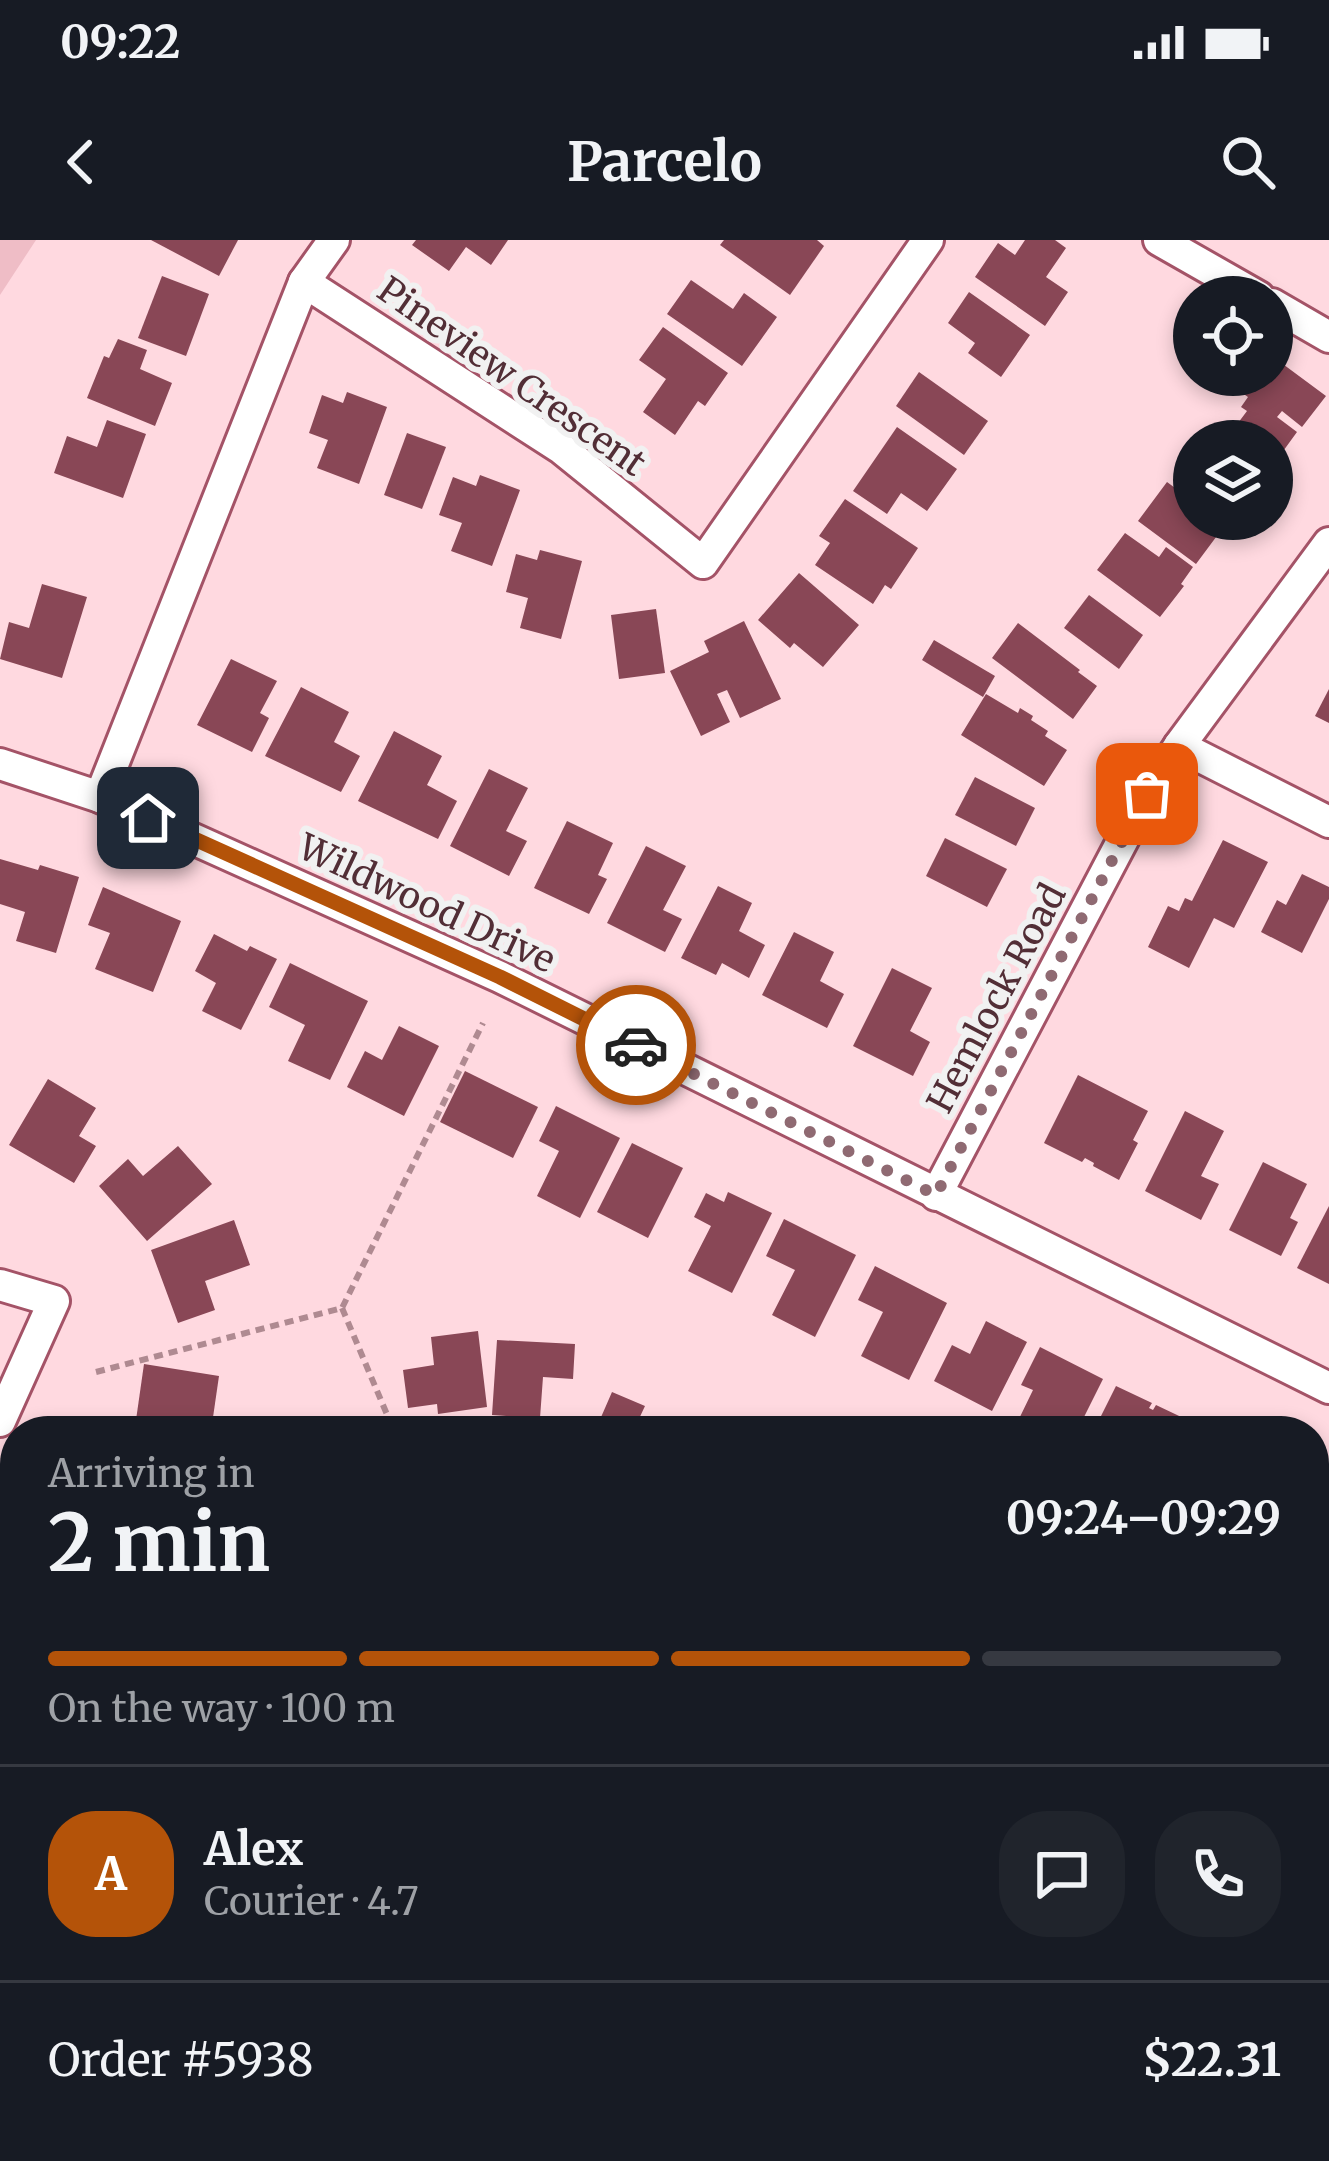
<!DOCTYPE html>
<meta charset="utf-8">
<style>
:root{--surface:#171b24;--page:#20242c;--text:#f1f3f6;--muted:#9ea1a6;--line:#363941;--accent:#b45309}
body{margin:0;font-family:Merriweather,serif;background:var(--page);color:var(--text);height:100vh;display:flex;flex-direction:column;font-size:45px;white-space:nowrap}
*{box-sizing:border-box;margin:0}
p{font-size:39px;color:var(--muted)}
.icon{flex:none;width:66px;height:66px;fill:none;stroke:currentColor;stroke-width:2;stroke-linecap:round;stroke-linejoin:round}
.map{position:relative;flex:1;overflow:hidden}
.drawer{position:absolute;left:0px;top:1176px;width:1329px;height:747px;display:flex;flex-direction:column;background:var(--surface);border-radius:48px 48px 0 0;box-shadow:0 6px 18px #0003}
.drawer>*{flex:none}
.buttons{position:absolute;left:1173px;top:36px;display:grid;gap:24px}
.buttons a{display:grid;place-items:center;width:120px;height:120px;border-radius:50%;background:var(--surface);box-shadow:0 6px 18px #0003;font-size:60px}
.pin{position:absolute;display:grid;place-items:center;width:102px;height:102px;color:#fff;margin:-51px;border-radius:24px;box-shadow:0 6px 18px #0006}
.courier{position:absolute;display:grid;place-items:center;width:120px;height:120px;margin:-60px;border:9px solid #b45309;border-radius:50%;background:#fff;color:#222;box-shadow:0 3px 15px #0007}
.head em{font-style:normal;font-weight:700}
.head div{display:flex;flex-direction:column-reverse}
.head{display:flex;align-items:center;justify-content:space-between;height:204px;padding:0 48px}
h1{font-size:78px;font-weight:700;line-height:90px}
.bar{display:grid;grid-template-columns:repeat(4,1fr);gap:18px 12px;align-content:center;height:144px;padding:0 48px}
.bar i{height:15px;border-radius:9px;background:var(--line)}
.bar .current{background:var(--accent)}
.bar p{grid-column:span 4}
.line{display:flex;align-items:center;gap:30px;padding:0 48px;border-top:3px solid var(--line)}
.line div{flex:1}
.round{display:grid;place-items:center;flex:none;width:126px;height:126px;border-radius:48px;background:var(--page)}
.status{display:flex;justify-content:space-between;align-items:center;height:84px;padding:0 60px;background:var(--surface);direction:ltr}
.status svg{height:33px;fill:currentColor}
header{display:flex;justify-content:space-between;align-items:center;height:156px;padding:0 48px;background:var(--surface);font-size:54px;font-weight:700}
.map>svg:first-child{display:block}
.green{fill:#efbdc6}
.building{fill:#894756}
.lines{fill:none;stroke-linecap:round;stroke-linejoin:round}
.street-casing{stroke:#a45367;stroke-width:36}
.path{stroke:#af8a91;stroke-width:6;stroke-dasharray:9 6;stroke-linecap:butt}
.street{stroke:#fff;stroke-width:30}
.done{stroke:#8f6a72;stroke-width:12;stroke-dasharray:0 21.6}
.route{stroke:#b45309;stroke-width:15}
.labels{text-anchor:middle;stroke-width:12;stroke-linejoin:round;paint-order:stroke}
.street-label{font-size:36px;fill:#522e36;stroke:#f1f1f1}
</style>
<div class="status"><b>09:22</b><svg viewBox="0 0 49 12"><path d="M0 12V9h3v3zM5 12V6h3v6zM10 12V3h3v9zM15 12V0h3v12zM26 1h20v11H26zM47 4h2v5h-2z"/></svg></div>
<header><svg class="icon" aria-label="back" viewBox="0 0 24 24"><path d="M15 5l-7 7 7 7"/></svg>Parcelo<svg class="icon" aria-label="search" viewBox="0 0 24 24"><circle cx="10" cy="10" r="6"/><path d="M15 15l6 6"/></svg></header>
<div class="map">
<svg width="1329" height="1921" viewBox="0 0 1329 1921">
<rect width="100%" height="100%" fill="#ffd9e0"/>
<polygon class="green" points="0,0 36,0 0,55"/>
<g class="building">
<polygon points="151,0 238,0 219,36"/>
<polygon points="416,0 508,0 491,25 466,7 449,31 412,5"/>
<polygon points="724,0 817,0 824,6 790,55 720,5"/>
<polygon points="1025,0 1055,0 1066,8 1046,37 1068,52 1045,86 975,37 998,3 1015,15"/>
<polygon points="162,36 209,54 186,116 138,98"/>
<polygon points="691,40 733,69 744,53 777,77 742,126 667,74"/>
<polygon points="969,52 1030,95 1001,137 968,113 975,103 948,83"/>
<polygon points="663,87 728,133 705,166 698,161 675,195 643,172 666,139 639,120"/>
<polygon points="118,99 147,110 140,129 172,143 155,186 87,158 104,116 109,118"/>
<polygon points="1272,116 1326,156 1302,187 1282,171 1277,177 1297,192 1281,214 1272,207 1272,201 1264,201 1238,183 1247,171 1241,167 1248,157 1235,148 1245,135 1272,135"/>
<polygon points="919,132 988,181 964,215 896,166"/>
<polygon points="347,152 387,167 359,244 317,228 328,200 309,193 322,155 343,163"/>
<polygon points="107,180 146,194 123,258 54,233 67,196 97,207"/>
<polygon points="897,187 957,229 927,271 901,253 887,274 853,251"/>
<polygon points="407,193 446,207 422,269 384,255"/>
<polygon points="1194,202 1194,233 1179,223"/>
<polygon points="480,235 520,250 492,326 451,311 462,283 439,275 453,237 476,246"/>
<polygon points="1167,242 1194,262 1194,279 1217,279 1225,285 1196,324 1138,281"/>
<polygon points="845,259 918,308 891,349 885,345 873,364 815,325 830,303 819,296"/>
<polygon points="1125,293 1159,317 1166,307 1193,327 1181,344 1184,346 1160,377 1097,330"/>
<polygon points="540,310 582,321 561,399 520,388 528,358 506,352 516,314 537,320"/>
<polygon points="799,333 859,385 823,427 794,403 790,408 758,380"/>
<polygon points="42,344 87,357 62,438 0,419 9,382 29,388"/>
<polygon points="1089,355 1143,395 1119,429 1064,388"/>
<polygon points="656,369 665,433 619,439 611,375"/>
<polygon points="744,381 781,459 740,478 727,450 717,454 730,482 701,496 670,431 709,412 704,401"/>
<polygon points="1018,383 1080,430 1078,432 1097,446 1073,479 992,418"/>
<polygon points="934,400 995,436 983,457 922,420"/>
<polygon points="231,419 277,441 260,473 269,478 252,512 197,485"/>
<polygon points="301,447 349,472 334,502 360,516 341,552 265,516"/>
<polygon points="1329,449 1329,483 1315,476"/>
<polygon points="986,454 1018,473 1020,468 1033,476 1031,480 1048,491 1045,496 1067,510 1044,546 961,495"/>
<polygon points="394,491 442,516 427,545 457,561 438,599 358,561"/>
<polygon points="489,529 528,548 506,591 527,601 509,636 450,606"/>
<polygon points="975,537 1035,568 1016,606 955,575"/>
<polygon points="567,581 613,603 598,635 607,639 589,674 534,648"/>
<polygon points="945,598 1007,629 987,667 926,636"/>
<polygon points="1223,600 1268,622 1234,688 1214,678 1189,728 1148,707 1168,666 1179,671 1185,658 1192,661"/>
<polygon points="646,606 686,626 663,670 682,679 665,712 607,683"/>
<polygon points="0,619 38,630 40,625 79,637 56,713 16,701 25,672 0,664"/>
<polygon points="1302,634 1329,647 1329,659 1302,713 1261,692 1277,660 1286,665"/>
<polygon points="718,646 752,663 739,691 765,705 749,738 722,723 716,735 681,718"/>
<polygon points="103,647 181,681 153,752 95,729 110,693 88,685"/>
<polygon points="794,692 834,712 820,741 844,754 827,788 762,755"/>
<polygon points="214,694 247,711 250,706 277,719 241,790 202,771 216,743 195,731"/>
<polygon points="290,723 368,761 330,840 288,821 305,785 269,767"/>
<polygon points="892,728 932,748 910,791 930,802 913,836 853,806"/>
<polygon points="399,786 439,806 404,876 347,847 365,811 382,820"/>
<polygon points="465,831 538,867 513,918 440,882"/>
<polygon points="1078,835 1148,871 1133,900 1138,903 1119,940 1093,926 1094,923 1085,918 1082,922 1044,903"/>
<polygon points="48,839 96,868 79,896 96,906 74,943 9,905"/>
<polygon points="556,866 620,898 580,978 537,956 559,911 539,901"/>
<polygon points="1185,871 1224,891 1201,936 1219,944 1201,980 1145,951"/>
<polygon points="632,903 683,928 648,998 597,972"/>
<polygon points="178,906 212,944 147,1001 99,946 128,919 143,936"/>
<polygon points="1263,922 1307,944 1290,978 1298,982 1281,1016 1229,990"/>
<polygon points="728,952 772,973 732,1053 688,1031 711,986 694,977 706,953 724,962"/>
<polygon points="1329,966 1329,1044 1297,1028"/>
<polygon points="784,979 856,1015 815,1097 772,1075 795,1030 766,1016"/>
<polygon points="234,980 250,1025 205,1041 215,1070 178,1083 151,1010"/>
<polygon points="875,1026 947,1063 909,1140 861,1116 883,1072 858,1060"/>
<polygon points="986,1081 1027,1102 992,1171 934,1141 952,1105 970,1114"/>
<polygon points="478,1091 487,1167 438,1174 437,1164 408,1168 403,1130 434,1125 431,1097"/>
<polygon points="497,1100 575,1104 573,1139 543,1137 540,1178 492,1175"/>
<polygon points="1040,1107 1103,1139 1077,1191 1034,1191 1017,1183 1033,1150 1021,1145"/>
<polygon points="144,1124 219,1136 211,1191 136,1180"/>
<polygon points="1116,1146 1152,1163 1149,1168 1153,1170 1156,1165 1196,1184 1192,1191 1115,1191 1098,1182"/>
<polygon points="612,1152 645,1166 637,1183 655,1191 595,1191"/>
<polygon points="1314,1244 1329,1252 1329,1354 1314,1347"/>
<polygon points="10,1339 15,1341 15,1411 12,1417 0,1411 0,1358"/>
<polygon points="0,1428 15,1436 15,1514 0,1506 0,1497 7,1485 0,1481"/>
<polygon points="1314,1521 1329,1528 1329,1563 1325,1571 1314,1565"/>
<polygon points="0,1541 15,1555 15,1574 0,1591"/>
<polygon points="1314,1806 1329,1813 1329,1866 1314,1859"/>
<polygon points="1314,1872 1329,1880 1329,1905 1325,1913 1319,1910 1316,1915 1327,1921 1227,1921 1233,1908 1314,1908"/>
<polygon points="222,1908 294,1908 287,1921 218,1921 215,1920"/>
<polygon points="314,1908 393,1908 386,1921 320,1921 322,1918 312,1912"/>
<polygon points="414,1908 457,1908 483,1921 407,1921"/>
<polygon points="989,1908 1015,1908 1032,1917 1029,1921 981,1921"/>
</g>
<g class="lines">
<defs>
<g id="street">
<polyline points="1159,0 1259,57"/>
<polyline points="304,42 562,209 703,323 928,0"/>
<polyline points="1272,64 1329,97"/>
<polyline points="1179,506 1329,582"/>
<polyline points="0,524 100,557 500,737 1329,1148"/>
<polyline points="100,557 304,42 334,0"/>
<polyline points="936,955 1147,554 1179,506 1329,303"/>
<polyline points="0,1045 54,1061 0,1181"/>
<polyline points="1314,1716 1329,1724"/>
<polyline points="607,1908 632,1921"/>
<polyline points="875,1921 882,1908"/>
</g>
</defs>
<use href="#street" class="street-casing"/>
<g class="path">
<polyline points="342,1068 394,1191"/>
<polyline points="96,1132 342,1068 483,783"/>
<polyline points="0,1749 5,1738 15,1735"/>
</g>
<use href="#street" class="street"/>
</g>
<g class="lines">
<polyline class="done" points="636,805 936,955 1147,554"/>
<polyline class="route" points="148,578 500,737 636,805"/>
</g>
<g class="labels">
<g class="street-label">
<text transform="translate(512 136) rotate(35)" y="13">Pineview Crescent</text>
<text transform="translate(427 663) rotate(25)" y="13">Wildwood Drive</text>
<text transform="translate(996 758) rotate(-62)" y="13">Hemlock Road</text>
</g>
</g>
</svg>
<div class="buttons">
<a><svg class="icon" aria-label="locate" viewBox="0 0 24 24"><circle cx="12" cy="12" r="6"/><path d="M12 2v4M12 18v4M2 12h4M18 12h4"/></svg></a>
<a><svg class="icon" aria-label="layers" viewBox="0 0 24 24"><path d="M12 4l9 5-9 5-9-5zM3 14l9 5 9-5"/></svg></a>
</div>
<div class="pin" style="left:1147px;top:554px;background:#ea580c"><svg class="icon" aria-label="bag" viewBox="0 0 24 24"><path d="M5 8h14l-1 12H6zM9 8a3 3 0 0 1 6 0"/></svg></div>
<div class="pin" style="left:148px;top:578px;background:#1f2937"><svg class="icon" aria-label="home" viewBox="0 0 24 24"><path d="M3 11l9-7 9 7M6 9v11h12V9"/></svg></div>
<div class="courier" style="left:636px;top:805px"><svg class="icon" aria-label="car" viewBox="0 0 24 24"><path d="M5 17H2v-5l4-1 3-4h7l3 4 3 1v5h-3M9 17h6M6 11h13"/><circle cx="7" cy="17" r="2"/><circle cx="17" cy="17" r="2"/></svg></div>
<section class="drawer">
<div class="head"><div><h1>2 min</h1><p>Arriving in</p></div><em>09:24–09:29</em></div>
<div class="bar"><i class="current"></i><i class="current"></i><i class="current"></i><i></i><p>On the way · 100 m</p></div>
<div class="line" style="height:216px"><b class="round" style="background:var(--accent);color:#fff">A</b><div><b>Alex</b><p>Courier · 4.7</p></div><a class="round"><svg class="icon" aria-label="chat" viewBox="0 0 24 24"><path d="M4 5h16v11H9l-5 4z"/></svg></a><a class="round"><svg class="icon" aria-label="phone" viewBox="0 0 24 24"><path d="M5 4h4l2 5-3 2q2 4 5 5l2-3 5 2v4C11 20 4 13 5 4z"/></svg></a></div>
<div class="line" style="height:156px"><div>Order #5938</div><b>$22.31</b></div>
</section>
</div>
